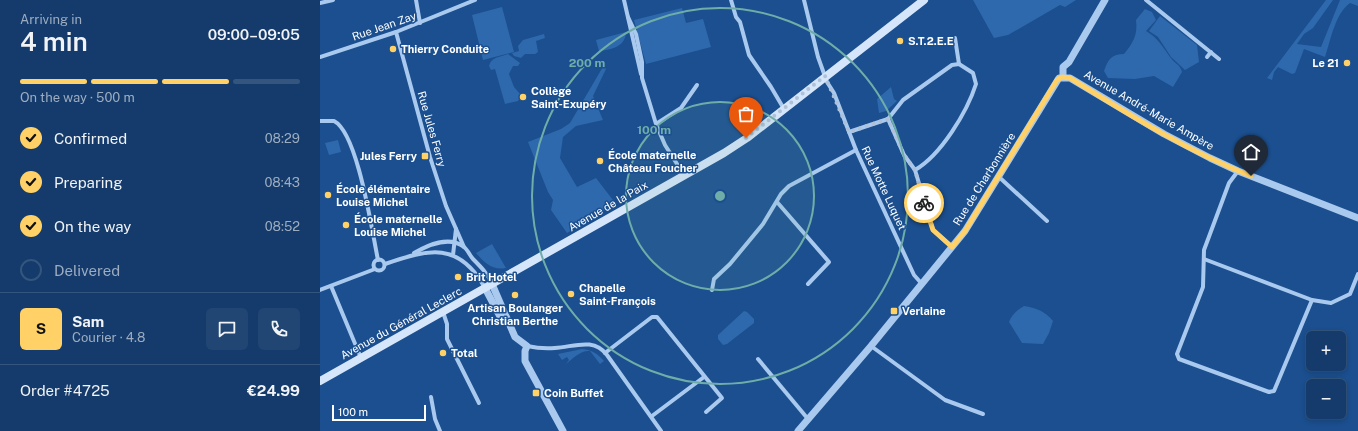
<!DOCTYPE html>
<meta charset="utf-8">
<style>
:root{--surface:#143b6b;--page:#214673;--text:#f1f3f6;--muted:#9dadc1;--line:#33557e;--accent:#ffd166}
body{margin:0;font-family:"Public Sans",sans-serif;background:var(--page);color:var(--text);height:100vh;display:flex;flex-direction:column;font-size:15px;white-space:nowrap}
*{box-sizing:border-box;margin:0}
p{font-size:13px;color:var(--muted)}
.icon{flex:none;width:22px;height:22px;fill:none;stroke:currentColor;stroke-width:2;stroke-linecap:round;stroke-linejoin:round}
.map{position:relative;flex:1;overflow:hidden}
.panel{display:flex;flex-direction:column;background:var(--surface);width:320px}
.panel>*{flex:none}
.fabs{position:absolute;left:986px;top:331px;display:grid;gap:8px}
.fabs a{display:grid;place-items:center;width:40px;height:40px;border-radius:6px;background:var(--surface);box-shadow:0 2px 6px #0003,0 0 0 1px var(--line);font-size:20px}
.scale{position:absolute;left:12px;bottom:10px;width:94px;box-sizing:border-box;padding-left:4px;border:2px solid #fff;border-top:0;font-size:11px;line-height:14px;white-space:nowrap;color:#fff;-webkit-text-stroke:3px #1b4f8f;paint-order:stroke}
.pin{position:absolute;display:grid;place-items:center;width:34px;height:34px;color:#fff;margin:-41px -17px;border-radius:50% 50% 50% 0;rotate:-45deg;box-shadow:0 0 4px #0007}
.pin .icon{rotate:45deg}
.courier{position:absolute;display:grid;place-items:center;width:40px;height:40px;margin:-20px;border:3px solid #ffd166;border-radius:50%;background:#fff;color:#222;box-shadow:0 1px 5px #0007}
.head em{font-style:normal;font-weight:600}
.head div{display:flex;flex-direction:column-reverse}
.head{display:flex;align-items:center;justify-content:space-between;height:68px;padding:0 20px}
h1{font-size:26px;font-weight:600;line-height:30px}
.bar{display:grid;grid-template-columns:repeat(4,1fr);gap:6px 4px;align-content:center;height:48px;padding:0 20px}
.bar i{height:5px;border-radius:3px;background:var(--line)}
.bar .active{background:var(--accent)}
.bar p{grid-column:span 4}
.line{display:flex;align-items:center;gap:10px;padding:0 20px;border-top:1px solid var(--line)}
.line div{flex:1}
.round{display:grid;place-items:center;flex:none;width:42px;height:42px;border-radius:6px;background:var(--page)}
ol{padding:0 20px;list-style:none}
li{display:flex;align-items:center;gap:12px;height:44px}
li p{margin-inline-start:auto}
li .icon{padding:4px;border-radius:50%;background:var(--accent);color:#111;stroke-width:4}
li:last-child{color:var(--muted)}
li i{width:22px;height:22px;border:2px solid var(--line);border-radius:50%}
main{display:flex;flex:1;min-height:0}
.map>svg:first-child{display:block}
.green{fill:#2e69ad}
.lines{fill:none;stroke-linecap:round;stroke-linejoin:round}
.minor{stroke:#a9c9ee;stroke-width:4}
.tertiary{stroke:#a9c9ee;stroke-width:7}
.secondary{stroke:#d6e6fa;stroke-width:8}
.done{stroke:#afc1d8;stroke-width:4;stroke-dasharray:0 7.2}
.route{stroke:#ffd166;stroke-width:5}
.ring{fill:none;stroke:#6fada8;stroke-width:2}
.poi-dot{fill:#ffd166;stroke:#1b4f8f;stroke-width:1.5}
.labels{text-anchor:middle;stroke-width:3;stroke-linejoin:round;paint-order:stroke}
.street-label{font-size:11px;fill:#fff;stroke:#1b4f8f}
.poi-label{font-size:11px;font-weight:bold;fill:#fff;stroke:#1b4f8f;text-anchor:start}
.centre{fill:#6fada8;stroke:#1b4f8f;stroke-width:2}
.ring-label{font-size:12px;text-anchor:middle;font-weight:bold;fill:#6fada8;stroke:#1b4f8f;stroke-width:3;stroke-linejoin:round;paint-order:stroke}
</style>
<main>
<section class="panel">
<div class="head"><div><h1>4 min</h1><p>Arriving in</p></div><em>09:00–09:05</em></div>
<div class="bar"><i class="active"></i><i class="active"></i><i class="active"></i><i></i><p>On the way · 500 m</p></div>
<ol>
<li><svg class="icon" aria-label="check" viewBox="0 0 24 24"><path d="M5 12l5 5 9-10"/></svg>Confirmed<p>08:29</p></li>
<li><svg class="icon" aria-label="check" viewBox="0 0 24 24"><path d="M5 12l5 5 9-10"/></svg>Preparing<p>08:43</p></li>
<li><svg class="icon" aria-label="check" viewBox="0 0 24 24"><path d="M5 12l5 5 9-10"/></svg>On the way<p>08:52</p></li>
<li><i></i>Delivered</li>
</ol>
<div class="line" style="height:72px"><b class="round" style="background:var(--accent);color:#111">S</b><div><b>Sam</b><p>Courier · 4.8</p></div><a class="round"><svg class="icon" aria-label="chat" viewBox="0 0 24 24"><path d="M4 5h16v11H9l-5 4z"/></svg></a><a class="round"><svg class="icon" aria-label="phone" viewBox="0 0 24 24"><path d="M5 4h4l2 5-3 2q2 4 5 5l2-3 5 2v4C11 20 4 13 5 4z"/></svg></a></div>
<div class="line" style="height:52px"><div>Order #4725</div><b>€24.99</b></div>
</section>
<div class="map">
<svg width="1038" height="431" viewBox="0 0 1038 431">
<rect width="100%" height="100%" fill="#1b4f8f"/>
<g class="green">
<polygon points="653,0 756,0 745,7 740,5 688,35 674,38"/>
<path d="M1006,0H1013L993,28L984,34L977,44L1001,47L1020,0H1038V6L1030,3C1015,14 1011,39 1005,57L984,49L975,73L972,74L958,67L954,72L952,80L947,78Z"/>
<polygon points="182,7 194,52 163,60 152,15"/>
<polygon points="362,8 366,23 383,19 391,47 326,64 314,20"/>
<path d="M825,9L832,12L836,20L826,31C838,38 843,47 850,57C855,64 860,64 862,72L853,87L834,76L815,79L788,78L784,71C788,59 792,54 804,54C813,43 818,35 816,20Z"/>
<polygon points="840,16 877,45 879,62 865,70 851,57 838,37 829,31"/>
<path d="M306,32C306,46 291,50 279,51L276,40Z"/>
<polygon points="224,34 225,38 216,41 218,52 215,54 205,54 201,58 194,56 192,53 199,51 198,46 203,40"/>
<path d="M188,54L200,63L198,66H193L189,74L194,87L201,95L198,101L185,104L175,69L171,70L169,66C171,57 180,57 188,54Z"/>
<polygon points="284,65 286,69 273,96 283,120 256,126 243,137 240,158 257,187 276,178 296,204 247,233 231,210 233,200 228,192 208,142 241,129 250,123"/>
<polygon points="571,87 574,99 577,101 566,111 559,113 557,99"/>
<polygon points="18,140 21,152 9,155 5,143"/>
<path d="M172,244L186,268C172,271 164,262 156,253Z"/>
<path d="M704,306C716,308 725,311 733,321L729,333L723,344L702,343L689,322C692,314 697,310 704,306Z"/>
<polygon points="424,311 427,312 434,319 434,323 407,344 403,345 398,339 398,335"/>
<path d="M262,349C272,350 277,353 284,361L280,364L270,351C261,350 253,358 246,364L249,360L247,357L242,360L238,354Z"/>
</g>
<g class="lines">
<g class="minor">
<polyline points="96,0 100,23"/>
<polyline points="304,0 321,74"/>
<polyline points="411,0 416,17 420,22 429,55 451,87 464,109"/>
<polyline points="484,0 498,57 507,82 514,93 536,150 594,275 602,284"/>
<polyline points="826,0 899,59"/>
<polyline points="0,3 13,0"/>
<polyline points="308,17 316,34 322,62 322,78 336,124 345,145 364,175"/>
<polyline points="76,32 110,157 126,206 144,247"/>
<polyline points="635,38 639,64"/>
<polyline points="0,57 76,32 155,0"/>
<polyline points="887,57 891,52"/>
<path d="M568,119L583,100L632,65L639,64L653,73L656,84C647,112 621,155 595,170"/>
<polyline points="568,119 584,155 595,170 613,230 632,247"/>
<path d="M0,121H14C38,133 52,232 58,260"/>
<polyline points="336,124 361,108 377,85"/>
<polyline points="529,132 568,119"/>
<polyline points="918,171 909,183 884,250 883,287 857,354 859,359 949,392 954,391 992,300 1011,303 1030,294 1038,274"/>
<polyline points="679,177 727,221"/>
<polyline points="457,202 509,262 488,284"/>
<path d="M94,253C108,245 129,235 144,247C148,250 150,256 153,259C161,267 168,274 172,284"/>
<polyline points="133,255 136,229"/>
<polyline points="884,259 992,300"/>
<circle cx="59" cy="265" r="5.5"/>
<path d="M65,264C109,249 139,241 165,288"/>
<polyline points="11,286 41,358"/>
<polyline points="0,290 55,269"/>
<polyline points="392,290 394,279 410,264 443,224 461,194 469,186 536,150"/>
<polyline points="123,312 127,324 127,339 159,403"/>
<path d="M207,346C216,348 225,349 235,348C254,347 273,337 287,355L341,431"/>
<polyline points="551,346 625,400 663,414"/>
<polyline points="285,353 332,317 337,317 402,398 386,412"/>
<polyline points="438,359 488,419"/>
<polyline points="111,397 115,419 120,431"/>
<polyline points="332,416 384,377"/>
</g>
<g class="tertiary">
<polyline points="743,77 743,67 749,62 785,0"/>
<polyline points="172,284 195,337 207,346 205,351 205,361 243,431"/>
<polyline points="165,288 183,322"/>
<polyline points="478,431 551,346 645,231 739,78 750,78 844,134 890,158 918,171 1038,218"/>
</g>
<polyline class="secondary" points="0,381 404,153 427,138 604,0"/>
</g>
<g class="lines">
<polyline class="done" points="426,138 505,76 529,132 568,119 584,155 595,170 604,203"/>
<path class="route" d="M604,203L613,230L632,247L645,231L737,80L742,77L750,78C808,114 867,151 931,176"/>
</g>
<circle cx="400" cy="196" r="94" fill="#6fada8" fill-opacity=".12"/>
<g class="ring">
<circle cx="400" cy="196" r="94"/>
<circle cx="400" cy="196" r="188"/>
</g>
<g class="poi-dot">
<circle cx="580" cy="41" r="4"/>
<circle cx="73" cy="49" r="4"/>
<circle cx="1027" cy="63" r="4"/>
<circle cx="203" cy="97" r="4"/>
<rect x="101" y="152" width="8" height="8" rx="2"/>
<circle cx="280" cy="161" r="4"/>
<circle cx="8" cy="195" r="4"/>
<circle cx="26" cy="225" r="4"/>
<circle cx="138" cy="277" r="4"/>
<circle cx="251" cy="294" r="4"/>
<circle cx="195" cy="295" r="4"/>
<rect x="570" y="307" width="8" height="8" rx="2"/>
<circle cx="123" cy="353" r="4"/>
<rect x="212" y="389" width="8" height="8" rx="2"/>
</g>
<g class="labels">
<g class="street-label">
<text transform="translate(64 26) rotate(-19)" y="4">Rue Jean Zay</text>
<text transform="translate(829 110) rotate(30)" y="4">Avenue André-Marie Ampère</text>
<text transform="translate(112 129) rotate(74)" y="4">Rue Jules Ferry</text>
<text transform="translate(664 179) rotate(-58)" y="4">Rue de Charbonnière</text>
<text transform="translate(564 188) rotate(65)" y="4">Rue Motte Luquet</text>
<text transform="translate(288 206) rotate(-30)" y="4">Avenue de la Paix</text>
<text transform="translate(81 323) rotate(-29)" y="4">Avenue du Général Leclerc</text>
</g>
<g class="poi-label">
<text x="588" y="45">S.T.2.E.E</text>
<text x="81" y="53">Thierry Conduite</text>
<text x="1019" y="67" text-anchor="end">Le 21</text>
<text x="211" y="95">Collège<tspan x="211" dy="13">Saint-Exupéry</tspan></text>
<text x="288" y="159">École maternelle<tspan x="288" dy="13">Château Foucher</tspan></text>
<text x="97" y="160" text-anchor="end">Jules Ferry</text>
<text x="16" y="193">École élémentaire<tspan x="16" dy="13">Louise Michel</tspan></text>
<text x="34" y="223">École maternelle<tspan x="34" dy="13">Louise Michel</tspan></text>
<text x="146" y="281">Brit Hotel</text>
<text x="259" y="292">Chapelle<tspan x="259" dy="13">Saint-François</tspan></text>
<text x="195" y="312" text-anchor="middle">Artisan Boulanger<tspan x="195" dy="13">Christian Berthe</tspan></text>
<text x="582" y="315">Verlaine</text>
<text x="131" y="357">Total</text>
<text x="224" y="397">Coin Buffet</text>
</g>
</g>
<circle cx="400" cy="196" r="6" class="centre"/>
<g class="ring-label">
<text x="267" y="67">200 m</text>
<text x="334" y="134">100 m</text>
</g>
</svg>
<div class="fabs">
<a>+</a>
<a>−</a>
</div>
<div class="scale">100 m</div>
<div class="pin" style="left:426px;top:138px;background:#ea580c"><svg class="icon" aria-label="bag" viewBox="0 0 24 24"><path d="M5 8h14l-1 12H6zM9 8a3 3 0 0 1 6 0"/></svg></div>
<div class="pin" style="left:931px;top:176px;background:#1f2937"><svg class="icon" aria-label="home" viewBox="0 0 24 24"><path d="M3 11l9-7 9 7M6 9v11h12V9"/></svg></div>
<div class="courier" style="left:604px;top:203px"><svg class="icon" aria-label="bike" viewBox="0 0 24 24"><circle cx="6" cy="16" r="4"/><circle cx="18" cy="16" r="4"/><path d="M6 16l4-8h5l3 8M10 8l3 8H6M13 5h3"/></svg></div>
</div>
</main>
